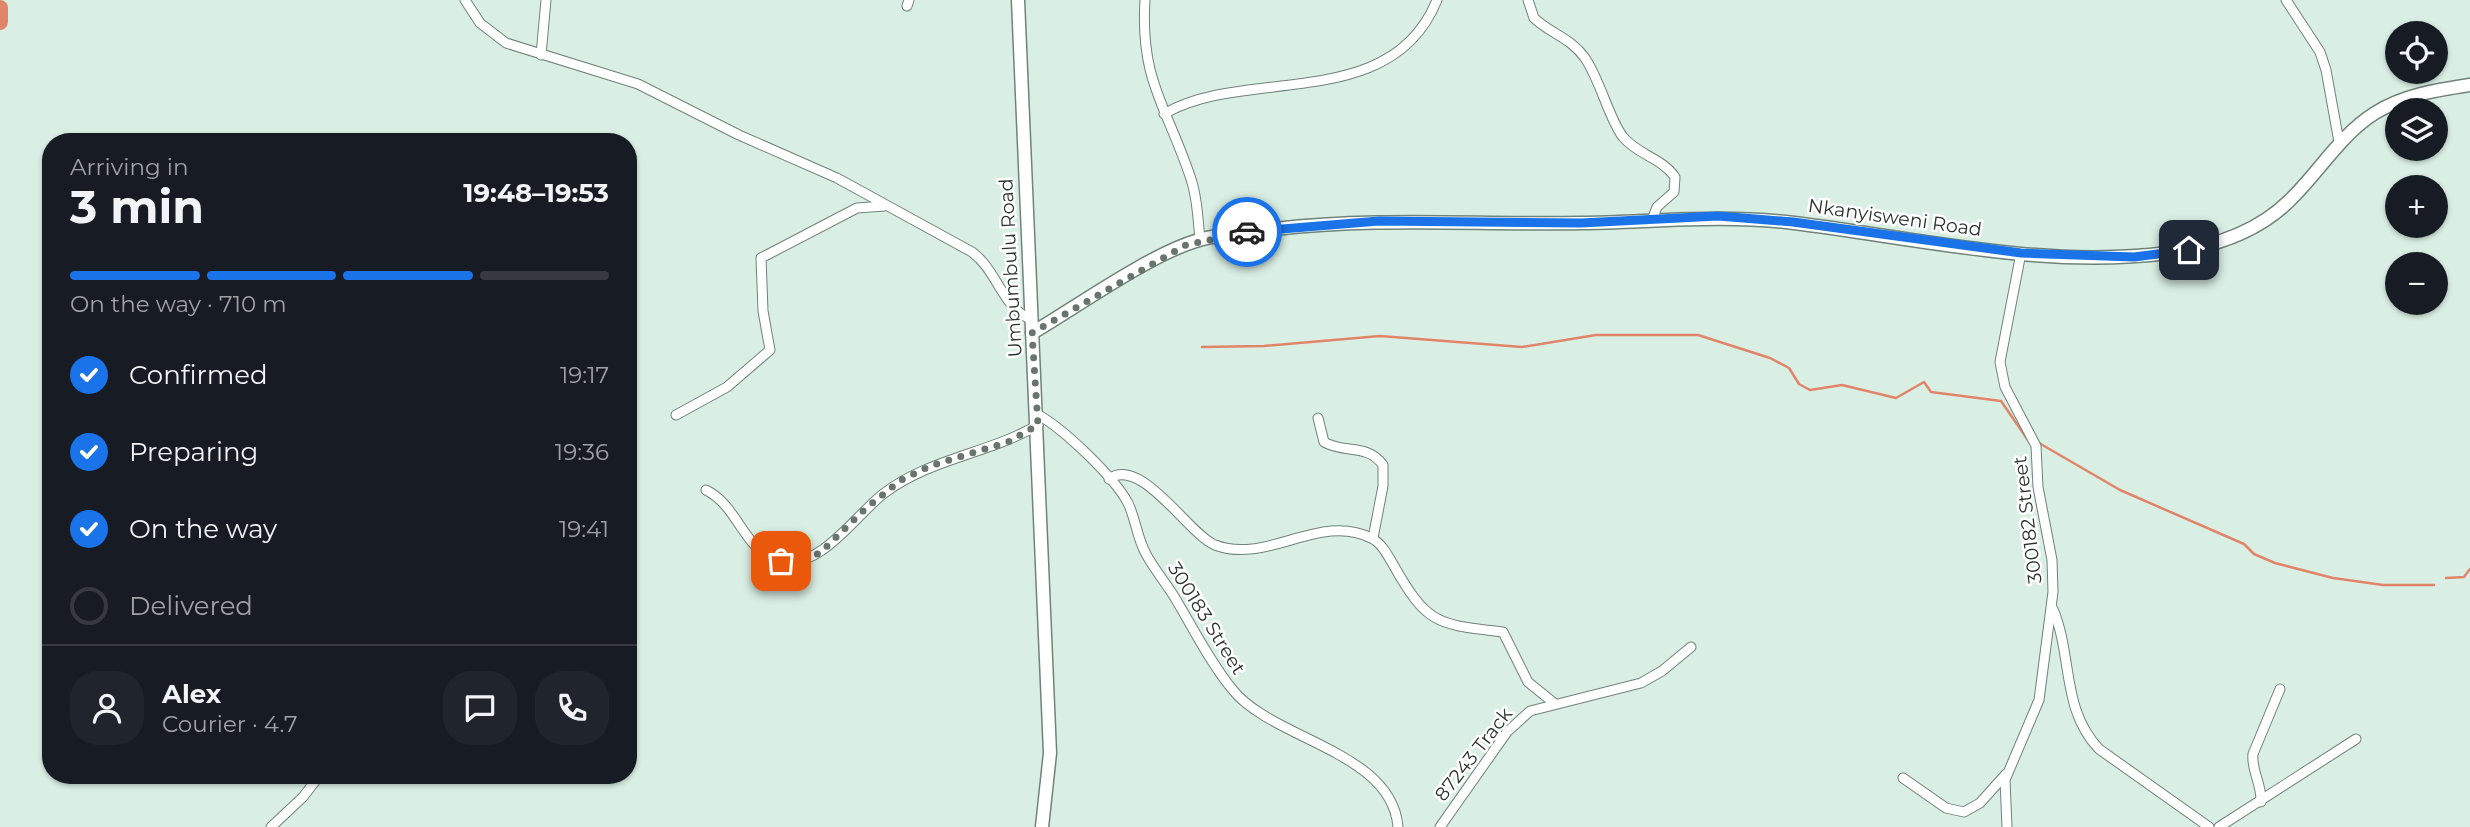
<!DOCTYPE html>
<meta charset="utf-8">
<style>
:root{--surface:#171b24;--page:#20242c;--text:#f1f3f6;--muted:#9ea1a6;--line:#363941;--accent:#1a73e8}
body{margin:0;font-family:Montserrat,sans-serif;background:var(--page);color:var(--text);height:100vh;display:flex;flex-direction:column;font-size:26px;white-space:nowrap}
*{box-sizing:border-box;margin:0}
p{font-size:23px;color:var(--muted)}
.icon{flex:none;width:38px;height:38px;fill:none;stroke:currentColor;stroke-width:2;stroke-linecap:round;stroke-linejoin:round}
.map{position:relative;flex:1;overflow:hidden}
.drawer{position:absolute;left:42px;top:133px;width:595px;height:651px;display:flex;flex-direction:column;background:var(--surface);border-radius:28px;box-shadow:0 2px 5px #0004}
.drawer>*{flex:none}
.buttons{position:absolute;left:2385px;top:21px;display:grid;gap:14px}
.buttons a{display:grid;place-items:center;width:63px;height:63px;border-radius:50%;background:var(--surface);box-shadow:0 2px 5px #0004;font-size:35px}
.pin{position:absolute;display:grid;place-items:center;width:60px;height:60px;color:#fff;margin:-30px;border-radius:14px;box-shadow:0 4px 10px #0006}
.courier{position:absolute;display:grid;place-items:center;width:70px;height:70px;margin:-35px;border:5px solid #1a73e8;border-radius:50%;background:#fff;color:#222;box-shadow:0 2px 9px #0007}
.overview em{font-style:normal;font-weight:700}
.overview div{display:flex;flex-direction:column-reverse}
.overview{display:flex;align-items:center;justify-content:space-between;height:119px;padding:0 28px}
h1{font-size:46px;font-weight:700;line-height:52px}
.bar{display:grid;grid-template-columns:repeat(4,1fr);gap:10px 7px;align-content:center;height:84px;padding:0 28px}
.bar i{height:9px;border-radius:5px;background:var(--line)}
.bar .on{background:var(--accent)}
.bar p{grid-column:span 4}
.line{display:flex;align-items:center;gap:18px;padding:0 28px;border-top:2px solid var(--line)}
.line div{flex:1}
.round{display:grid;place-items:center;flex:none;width:74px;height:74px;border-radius:28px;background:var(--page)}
ol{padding:0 28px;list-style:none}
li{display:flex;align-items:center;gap:21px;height:77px}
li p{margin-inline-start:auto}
li .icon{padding:7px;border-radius:50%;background:var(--accent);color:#fff;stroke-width:4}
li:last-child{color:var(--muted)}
li i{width:38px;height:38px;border:4px solid var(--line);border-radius:50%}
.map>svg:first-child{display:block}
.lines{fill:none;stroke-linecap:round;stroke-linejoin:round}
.stream{stroke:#e08569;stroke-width:2.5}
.river{stroke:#e08569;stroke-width:16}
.street-casing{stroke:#708379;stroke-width:11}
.secondary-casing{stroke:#708379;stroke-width:15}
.street{stroke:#fff;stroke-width:9}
.secondary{stroke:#fff;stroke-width:12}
.done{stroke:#68756e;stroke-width:7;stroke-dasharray:0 12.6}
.route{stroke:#1a73e8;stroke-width:9}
.labels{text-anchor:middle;stroke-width:5;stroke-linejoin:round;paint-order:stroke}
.street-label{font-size:19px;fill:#2b332f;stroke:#fff}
</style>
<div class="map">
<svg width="2470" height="827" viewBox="0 0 2470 827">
<rect width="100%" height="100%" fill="#daefe4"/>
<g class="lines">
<g class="stream">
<polyline points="1202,347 1264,346 1380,336 1522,347 1596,335 1698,335 1770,358 1789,368 1799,384 1810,390 1842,385 1896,398 1924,382 1931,392 2001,401 2030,443"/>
<polyline points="2039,443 2120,490 2244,544 2254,554 2275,563 2333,578 2383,585 2434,585"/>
<polyline points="2446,578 2464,577 2470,569"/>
</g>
<polyline class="river" points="0,8 0,22"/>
<defs>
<g id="street">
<path d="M465,0L480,23L506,43L638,84L739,135L837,178L972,252C998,271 1001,307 1032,320"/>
<path d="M1145,0C1140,80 1166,105 1190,176C1197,196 1198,219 1200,240"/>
<path d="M1528,0L1534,18C1551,34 1571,38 1585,58C1601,82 1609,119 1623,137C1638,155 1662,158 1675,177L1674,192L1657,207L1652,220"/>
<polyline points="2286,0 2320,52 2326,70 2339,142"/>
<polyline points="907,6 909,0"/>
<polyline points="541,55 546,0"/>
<path d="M1164,114C1245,66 1391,114 1437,0"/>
<path d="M1037,414C1064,429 1114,477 1128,503C1136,520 1137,538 1146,554C1154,569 1166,583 1175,598C1193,628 1210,662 1232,689C1272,740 1392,751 1398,827"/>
<polyline points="676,415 727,387 770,350 763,311 761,258 857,208 885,206"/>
<path d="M1318,418L1324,442C1344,454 1367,443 1383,465V486L1373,538"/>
<path d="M1109,479C1141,455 1189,535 1215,545C1267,565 1320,512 1371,538C1382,543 1388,556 1394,566C1428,626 1438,624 1503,632L1528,682L1554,703"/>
<path d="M706,490C740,507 742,551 781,561C820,570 855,516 883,494C930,458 988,454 1038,425"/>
<path d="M2053,609C2073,657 2061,709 2099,749L2209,827"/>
<polyline points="1903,778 1946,808 1964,812 1980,803 2006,774"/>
<path d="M2261,802C2262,784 2251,771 2253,754L2280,689"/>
<polyline points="271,827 303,797 320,775"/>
<polyline points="1440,827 1507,732 1530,711 1641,683 1662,671 1691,647"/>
<polyline points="2007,827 2005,780 2039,700 2053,592 2052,560 2038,487 2036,446 2005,387 2000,362 2021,253"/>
<polyline points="2219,827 2356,739"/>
</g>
<g id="secondary">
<polyline points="1018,0 1050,753 1042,827"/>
<path d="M1032,333C1078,306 1150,254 1199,240C1224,233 1250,232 1275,229C1377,217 1478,225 1580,223C1653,222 1722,214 1794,223C1916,238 2044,269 2167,253C2213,247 2257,233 2290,200C2320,171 2340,135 2375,113C2404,95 2437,90 2470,85"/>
</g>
</defs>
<use href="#street" class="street-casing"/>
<use href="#secondary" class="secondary-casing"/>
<use href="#street" class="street"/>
<use href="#secondary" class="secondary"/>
</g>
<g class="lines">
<polyline class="done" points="781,561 801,561 820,553 865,509 901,480 930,466 1008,442 1038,425 1032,333 1186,245 1247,232"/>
<polyline class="route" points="1247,232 1379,221 1581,223 1718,216 1793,222 2021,253 2134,257 2189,250"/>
</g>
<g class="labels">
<g class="street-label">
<text transform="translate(1895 217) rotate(8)" y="7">Nkanyisweni Road</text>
<text transform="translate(1010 268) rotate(-93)" y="7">Umbumbulu Road</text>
<text transform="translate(2027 520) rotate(-97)" y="7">300182 Street</text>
<text transform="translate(1207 618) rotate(58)" y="7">300183 Street</text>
<text transform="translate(1473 754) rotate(-52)" y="7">87243 Track</text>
</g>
</g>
</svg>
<div class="buttons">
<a><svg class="icon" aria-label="locate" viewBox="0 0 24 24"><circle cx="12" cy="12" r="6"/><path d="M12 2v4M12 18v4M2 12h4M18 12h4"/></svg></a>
<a><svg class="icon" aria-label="layers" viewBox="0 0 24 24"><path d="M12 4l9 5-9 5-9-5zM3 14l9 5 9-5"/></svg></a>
<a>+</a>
<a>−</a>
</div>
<div class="pin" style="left:781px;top:561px;background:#ea580c"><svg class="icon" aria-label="bag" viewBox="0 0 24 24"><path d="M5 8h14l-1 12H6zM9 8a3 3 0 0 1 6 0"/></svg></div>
<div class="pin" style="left:2189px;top:250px;background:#1f2937"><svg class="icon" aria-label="home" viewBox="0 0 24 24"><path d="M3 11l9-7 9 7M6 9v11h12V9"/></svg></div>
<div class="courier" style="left:1247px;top:232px"><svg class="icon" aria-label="car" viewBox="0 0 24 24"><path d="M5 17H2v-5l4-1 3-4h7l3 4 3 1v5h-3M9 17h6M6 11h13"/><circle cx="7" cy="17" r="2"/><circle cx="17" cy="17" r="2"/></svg></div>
<section class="drawer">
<div class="overview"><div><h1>3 min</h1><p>Arriving in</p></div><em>19:48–19:53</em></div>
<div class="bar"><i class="on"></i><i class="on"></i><i class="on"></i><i></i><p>On the way · 710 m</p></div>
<ol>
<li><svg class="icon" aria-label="check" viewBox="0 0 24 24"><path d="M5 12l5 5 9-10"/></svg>Confirmed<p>19:17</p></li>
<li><svg class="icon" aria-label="check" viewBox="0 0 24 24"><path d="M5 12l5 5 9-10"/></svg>Preparing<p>19:36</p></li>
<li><svg class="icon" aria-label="check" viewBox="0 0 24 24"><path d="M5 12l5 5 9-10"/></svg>On the way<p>19:41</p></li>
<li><i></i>Delivered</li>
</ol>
<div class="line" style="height:126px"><a class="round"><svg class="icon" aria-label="person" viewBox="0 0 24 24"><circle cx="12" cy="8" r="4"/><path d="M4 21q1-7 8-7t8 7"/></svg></a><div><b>Alex</b><p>Courier · 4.7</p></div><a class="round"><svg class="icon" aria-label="chat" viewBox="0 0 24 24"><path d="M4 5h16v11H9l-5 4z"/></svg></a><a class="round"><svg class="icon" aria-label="phone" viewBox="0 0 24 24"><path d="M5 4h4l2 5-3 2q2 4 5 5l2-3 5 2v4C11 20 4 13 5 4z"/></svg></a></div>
</section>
</div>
